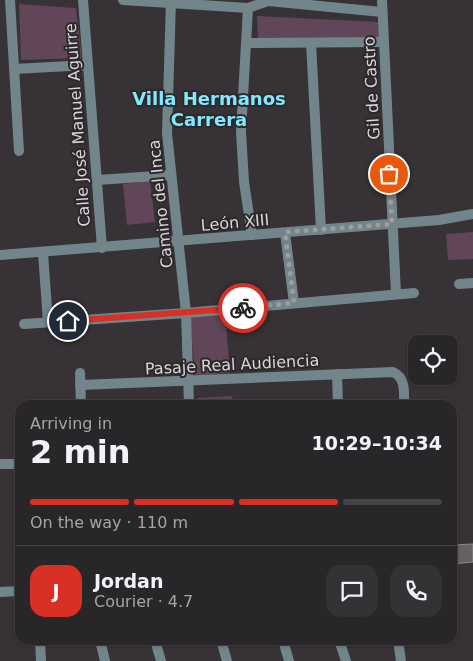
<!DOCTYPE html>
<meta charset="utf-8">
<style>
:root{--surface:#282628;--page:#343234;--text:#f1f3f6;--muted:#a5a5a8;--line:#444345;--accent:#d93025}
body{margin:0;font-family:"DejaVu Sans",sans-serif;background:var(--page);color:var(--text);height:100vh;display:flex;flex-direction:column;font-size:19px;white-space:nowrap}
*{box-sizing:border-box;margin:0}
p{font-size:16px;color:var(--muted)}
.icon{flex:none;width:28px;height:28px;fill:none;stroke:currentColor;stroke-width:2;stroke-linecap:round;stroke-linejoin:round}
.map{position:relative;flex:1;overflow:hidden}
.drawer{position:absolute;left:15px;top:400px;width:442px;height:245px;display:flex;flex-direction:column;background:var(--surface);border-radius:15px;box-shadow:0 1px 4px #0004,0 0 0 1px var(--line)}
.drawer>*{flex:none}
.buttons{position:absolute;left:408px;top:335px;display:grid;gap:10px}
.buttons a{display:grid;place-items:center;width:50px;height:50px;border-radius:10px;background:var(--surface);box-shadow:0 1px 4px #0004,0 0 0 1px var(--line);font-size:25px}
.pin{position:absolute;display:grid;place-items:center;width:42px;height:42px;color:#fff;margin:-21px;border:2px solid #fff;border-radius:50%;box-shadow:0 1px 5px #0007}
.courier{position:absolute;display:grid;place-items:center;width:50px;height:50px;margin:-25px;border:4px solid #d93025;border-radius:50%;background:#fff;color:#222;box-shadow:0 1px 6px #0007}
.overview em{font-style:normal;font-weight:700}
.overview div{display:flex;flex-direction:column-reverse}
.overview{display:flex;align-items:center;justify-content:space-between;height:85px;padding:0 15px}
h1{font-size:32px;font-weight:700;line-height:38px}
.bar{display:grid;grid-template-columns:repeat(4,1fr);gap:8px 5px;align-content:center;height:60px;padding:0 15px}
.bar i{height:6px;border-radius:4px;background:var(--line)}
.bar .active{background:var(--accent)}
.bar p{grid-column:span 4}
.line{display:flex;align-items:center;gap:12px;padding:0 15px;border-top:1px solid var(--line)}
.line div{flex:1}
.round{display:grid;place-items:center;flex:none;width:52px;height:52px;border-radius:15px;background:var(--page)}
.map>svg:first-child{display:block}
.green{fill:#614558}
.building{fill:#656063;stroke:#8e888c}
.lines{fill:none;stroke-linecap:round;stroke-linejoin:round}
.street{stroke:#72858a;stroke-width:10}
.done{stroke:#a09d9f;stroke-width:5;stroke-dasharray:0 9}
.route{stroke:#d93025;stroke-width:6}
.labels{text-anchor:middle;stroke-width:4;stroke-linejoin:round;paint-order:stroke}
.street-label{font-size:16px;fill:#d9d6d8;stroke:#2c282b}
.neighbourhood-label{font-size:18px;font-weight:bold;fill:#81e8fd;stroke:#2c282b}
</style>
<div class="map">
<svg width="473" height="661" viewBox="0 0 473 661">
<rect width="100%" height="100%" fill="#363235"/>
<g class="green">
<polygon points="19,4 76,8 82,58 21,60"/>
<polygon points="257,16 378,22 379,38 258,40"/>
<polygon points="150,181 155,222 127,225 123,184"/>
<polygon points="473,232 473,259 448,260 446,234"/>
<polygon points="225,313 230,373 195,376 190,315"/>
<polygon points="232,396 233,405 198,405 197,398"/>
</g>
<polygon class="building" points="473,544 473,562 452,564 452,545"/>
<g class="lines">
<g class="street">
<polyline points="10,0 19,151"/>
<polyline points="83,0 102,248"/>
<polyline points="123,0 248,8 268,1 382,12"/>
<polyline points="171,0 167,133 186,313 189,405"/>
<polyline points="382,0 396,294"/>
<polyline points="248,8 241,132 244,182 252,235"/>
<polyline points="246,43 384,42"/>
<polyline points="311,43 321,230"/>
<polyline points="14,69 88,65"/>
<polyline points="97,180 171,175"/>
<polyline points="285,233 294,303"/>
<polyline points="43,253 48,322"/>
<polyline points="0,255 439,220 473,214"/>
<polyline points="459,284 473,283"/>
<polyline points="24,324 186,313 414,293"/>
<polyline points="80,373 81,405"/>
<polyline points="337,374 338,405"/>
<path d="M80,385L393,372C406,378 404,392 404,405"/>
<polyline points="0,464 20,464"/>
<polyline points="0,592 20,591"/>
<polyline points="40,640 41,661"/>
<polyline points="100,640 105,661"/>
<polyline points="155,640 161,661"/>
<polyline points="221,640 227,661"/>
<polyline points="283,640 289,661"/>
<polyline points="339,640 346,661"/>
<polyline points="398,640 401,661"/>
</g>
</g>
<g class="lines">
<polyline class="done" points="243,308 294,303 285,232 392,224 389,174"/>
<polyline class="route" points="68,321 243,308"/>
</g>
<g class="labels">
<g class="street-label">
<text transform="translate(371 88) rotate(-93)" y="6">Gil de Castro</text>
<text transform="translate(77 125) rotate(-94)" y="6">Calle José Manuel Aguirre</text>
<text transform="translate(160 204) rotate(-96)" y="6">Camino del Inca</text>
<text transform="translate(235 222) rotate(-5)" y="6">León XIII</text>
<text transform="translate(232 364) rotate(-3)" y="6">Pasaje Real Audiencia</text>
</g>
<g class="neighbourhood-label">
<text x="209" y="105">Villa Hermanos<tspan x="209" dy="21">Carrera</tspan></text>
</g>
</g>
</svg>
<div class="buttons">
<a><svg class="icon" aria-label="locate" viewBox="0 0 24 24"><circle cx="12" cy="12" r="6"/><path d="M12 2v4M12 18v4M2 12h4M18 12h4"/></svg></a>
</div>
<div class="pin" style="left:389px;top:174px;background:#ea580c"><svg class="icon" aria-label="bag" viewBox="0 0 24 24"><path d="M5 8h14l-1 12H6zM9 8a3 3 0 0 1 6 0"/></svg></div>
<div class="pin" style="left:68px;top:321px;background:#1f2937"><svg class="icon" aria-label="home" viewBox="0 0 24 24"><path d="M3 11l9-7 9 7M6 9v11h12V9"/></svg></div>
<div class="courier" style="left:243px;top:308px"><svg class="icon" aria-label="bike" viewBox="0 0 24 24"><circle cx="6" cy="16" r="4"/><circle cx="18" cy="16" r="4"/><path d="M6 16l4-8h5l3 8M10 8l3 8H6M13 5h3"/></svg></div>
<section class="drawer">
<div class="overview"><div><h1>2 min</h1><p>Arriving in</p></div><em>10:29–10:34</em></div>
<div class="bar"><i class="active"></i><i class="active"></i><i class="active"></i><i></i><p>On the way · 110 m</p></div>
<div class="line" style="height:90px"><b class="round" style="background:var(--accent);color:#fff">J</b><div><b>Jordan</b><p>Courier · 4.7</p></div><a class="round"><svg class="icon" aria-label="chat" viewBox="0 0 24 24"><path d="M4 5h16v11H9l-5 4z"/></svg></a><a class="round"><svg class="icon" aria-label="phone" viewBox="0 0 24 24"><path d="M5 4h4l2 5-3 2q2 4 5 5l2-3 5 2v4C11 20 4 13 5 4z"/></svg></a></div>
</section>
</div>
